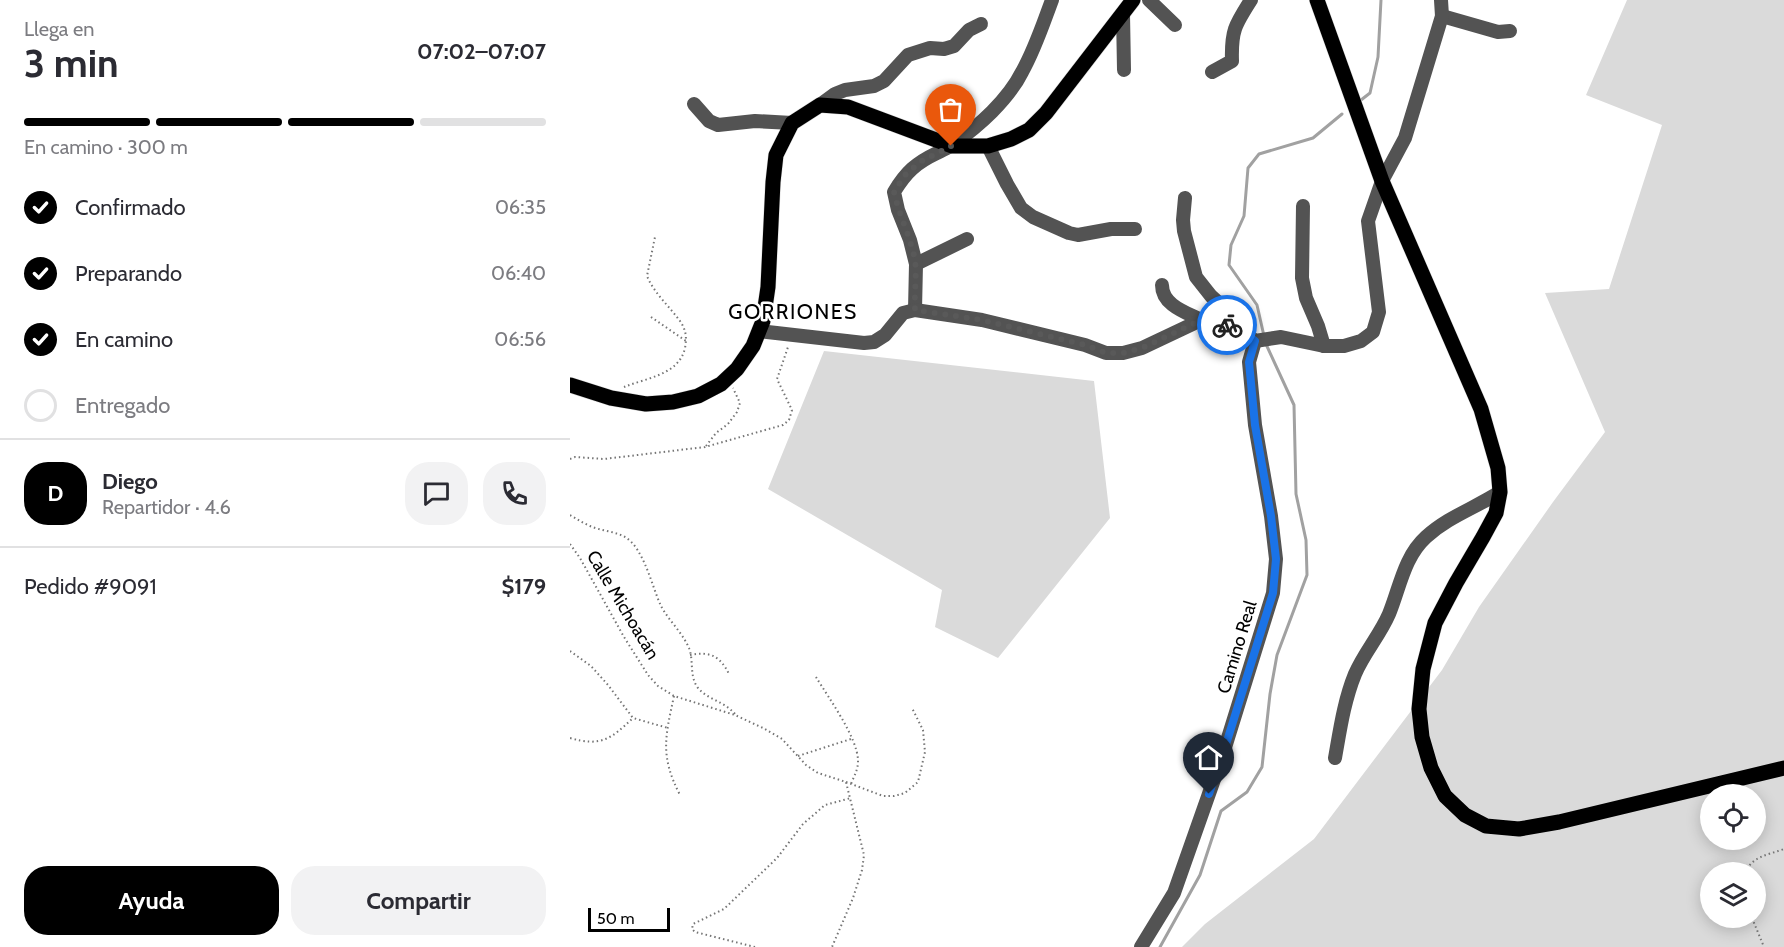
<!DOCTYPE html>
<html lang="es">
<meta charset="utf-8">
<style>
:root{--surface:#fff;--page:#f2f2f3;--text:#2b2b33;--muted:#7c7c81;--line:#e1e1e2;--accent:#000}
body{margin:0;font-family:Cabin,sans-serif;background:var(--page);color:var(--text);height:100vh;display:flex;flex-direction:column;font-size:22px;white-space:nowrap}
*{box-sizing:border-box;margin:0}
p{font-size:20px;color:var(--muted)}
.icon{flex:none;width:33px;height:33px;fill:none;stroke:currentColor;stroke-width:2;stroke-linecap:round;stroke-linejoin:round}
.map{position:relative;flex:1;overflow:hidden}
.panel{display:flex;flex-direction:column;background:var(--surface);width:570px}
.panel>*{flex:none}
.tools{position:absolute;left:1130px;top:784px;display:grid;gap:12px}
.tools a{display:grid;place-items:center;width:66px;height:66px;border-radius:50%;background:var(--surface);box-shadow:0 3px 15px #0003;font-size:30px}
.scale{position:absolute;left:18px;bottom:15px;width:82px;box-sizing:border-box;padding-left:6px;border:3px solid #000;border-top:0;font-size:16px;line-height:21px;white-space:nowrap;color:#000;-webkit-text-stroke:4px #fff;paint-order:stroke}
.pin{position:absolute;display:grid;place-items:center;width:51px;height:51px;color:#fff;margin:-62px -26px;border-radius:50% 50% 50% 0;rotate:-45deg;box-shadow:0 0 6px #0007}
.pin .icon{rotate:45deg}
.courier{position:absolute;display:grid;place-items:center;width:60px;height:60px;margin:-30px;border:4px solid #1a73e8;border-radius:50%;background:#fff;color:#222;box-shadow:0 2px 8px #0007}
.summary em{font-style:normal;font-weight:700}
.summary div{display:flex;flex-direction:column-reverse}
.summary{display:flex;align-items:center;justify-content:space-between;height:102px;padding:0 24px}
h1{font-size:39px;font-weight:700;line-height:45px}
.bar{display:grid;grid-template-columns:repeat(4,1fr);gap:9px 6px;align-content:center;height:72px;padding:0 24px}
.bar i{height:8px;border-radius:4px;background:var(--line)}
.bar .active{background:var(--accent)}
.bar p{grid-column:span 4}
.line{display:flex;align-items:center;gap:15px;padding:0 24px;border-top:2px solid var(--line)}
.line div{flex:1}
.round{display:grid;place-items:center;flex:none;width:63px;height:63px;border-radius:24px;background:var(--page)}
ol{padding:0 24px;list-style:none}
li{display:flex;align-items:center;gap:18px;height:66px}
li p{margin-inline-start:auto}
li .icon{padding:6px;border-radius:50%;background:var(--accent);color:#fff;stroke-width:4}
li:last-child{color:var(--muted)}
li i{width:33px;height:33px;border:3px solid var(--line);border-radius:50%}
.button{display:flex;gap:12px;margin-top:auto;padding:12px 24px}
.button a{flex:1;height:69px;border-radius:24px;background:var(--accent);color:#fff;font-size:24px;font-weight:700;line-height:69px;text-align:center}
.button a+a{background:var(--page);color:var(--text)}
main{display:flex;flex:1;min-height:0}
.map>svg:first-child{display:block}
.green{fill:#dadada;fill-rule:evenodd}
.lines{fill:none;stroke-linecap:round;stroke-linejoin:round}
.stream{stroke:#a1a1a1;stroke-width:3}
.major-casing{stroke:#dbdbdb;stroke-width:16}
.path{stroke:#757575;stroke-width:2;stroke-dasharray:1.5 3;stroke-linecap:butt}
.minor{stroke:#535353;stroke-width:14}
.major{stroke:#000;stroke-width:15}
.done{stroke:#595959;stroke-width:6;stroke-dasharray:0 10.8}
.route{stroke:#1a73e8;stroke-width:8}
.labels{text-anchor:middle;stroke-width:5;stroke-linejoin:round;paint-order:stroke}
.street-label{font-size:18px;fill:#000;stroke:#fff}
.quarter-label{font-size:21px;letter-spacing:1.5px;fill:#000;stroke:#fff}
</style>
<main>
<section class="panel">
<div class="summary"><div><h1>3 min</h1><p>Llega en</p></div><em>07:02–07:07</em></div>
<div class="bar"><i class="active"></i><i class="active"></i><i class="active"></i><i></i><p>En camino · 300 m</p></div>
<ol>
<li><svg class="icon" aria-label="check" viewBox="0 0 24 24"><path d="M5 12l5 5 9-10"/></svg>Confirmado<p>06:35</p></li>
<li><svg class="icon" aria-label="check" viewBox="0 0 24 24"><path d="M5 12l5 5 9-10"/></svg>Preparando<p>06:40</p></li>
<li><svg class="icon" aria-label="check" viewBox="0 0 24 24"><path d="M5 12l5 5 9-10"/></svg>En camino<p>06:56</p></li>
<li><i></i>Entregado</li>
</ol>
<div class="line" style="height:108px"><b class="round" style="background:var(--accent);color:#fff">D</b><div><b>Diego</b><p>Repartidor · 4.6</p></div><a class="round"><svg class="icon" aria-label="chat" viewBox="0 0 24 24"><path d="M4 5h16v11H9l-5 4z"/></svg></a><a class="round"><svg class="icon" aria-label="phone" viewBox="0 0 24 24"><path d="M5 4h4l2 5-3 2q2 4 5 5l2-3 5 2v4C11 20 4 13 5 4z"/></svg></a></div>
<div class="line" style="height:78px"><div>Pedido #9091</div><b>$179</b></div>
<div class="button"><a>Ayuda</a><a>Compartir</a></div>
</section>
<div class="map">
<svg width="1214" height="947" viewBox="0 0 1214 947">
<rect width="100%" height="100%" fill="#fff"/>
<g class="green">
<path d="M1057,0H1214V947H612L635,924L744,839L872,670L909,607L983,502L1035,432L975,293L1039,289L1092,125L1016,95ZM1140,795H1185V840H1140ZM1140,873H1185V918H1140Z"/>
<polygon points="254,351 524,381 540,518 428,658 365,627 372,590 198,489"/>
</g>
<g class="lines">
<g class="stream">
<polyline points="791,100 800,93 808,57 811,0"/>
<polyline points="694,336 687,305 659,265 661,245 674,216 678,168 689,154 743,138 772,114"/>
<polyline points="590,947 630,875 651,811 677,792 692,767 700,694 707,655 737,575 736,540 726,494 724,405 695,342"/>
</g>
<defs>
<g id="major">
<polyline points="747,0 812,181 911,409 928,468 930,492 926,513 913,537 886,583 865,623 853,669 849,709 852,737 861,768 875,796 895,815 916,826 949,829 989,822 1214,768"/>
<polyline points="0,385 41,398 76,404 103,402 128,396 151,384 167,369 183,346 193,321 198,287 203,182 206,155 222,123 250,105 278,107 382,146 418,146 441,139 459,130 476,113 563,0"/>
</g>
</defs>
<use href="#major" class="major-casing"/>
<g class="path">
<polyline points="81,317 116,341"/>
<path d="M54,387C76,378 109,375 115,348C117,337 116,330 110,321C99,306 84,293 77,276L85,237"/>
<polyline points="136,446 146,433 158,424 167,412 170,403 163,388"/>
<polyline points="0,459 5,457 34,459 135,447 213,425 219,420 222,410 207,379 218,347"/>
<path d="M0,515C7,519 13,523 20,526C31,531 44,531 55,537C74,548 82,587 91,606C99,621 112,632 119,648C124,661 119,676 128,688C138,700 154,701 165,714"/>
<polyline points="0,544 10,558 54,637 78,675 88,686 104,696 165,715 193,728 212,739 236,765 248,773 276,782 294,855 292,870 283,898 262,947"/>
<polyline points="0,651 21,666 38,685 63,718 98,728"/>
<path d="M120,655C140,651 150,656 159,674"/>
<path d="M246,677C258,697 288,738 288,761C288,770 284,776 281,784"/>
<path d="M104,696C95,738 90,756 110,795"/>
<path d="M0,738C31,747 41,739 63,718"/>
<polyline points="228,756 281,739"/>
<polyline points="276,782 313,796 324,796 335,793 348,782 355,752 353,730 342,708"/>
<path d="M1175,873C1182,856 1198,855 1214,849"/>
<polyline points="1182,918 1194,947"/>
<polyline points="185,947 125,932 122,929 123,924 154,909 207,858 233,824 255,805 281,798"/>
</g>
<g class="minor">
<polyline points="579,0 605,25"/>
<polyline points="553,14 554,70"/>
<polyline points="872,16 928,32 940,31"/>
<path d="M642,72L662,61C661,31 665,25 681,0"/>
<polyline points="124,104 139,121 148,125 185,121 222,123"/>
<polyline points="250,105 265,94 275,90 304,86 314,81 338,55 360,48 374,49 384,46 399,30 411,24"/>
<polyline points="418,146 437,184 451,208 463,217 499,233 508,235 541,229 565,229"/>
<polyline points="615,198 613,220 614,231 626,277 641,296 663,316 667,327"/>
<polyline points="733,206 732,278 736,298 748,326 754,346"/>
<polyline points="346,264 397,239"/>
<path d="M592,285C592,306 618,313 633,321"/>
<path d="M345,310L346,264L340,240L328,210L324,192C336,172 346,163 367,153C372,150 378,148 383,144C409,126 438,100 452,72C465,49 473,24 482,0"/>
<polyline points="189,331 294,343 304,342 315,335 333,313 345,310 412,320 515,345 536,353 553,353 572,348 627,322 639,320 667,327 685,341 711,337 754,346 774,346 791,341 803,332 809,312 798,221 812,181 835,138 872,16 871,0"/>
<path d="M765,758C770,730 774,701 785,674C794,653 810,635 819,614C830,587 834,557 856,537C878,517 905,508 930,492"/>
<polyline points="571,947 604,893 653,754 703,593 706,559 701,516 685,425 679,362 685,341"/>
</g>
<use href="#major" class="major"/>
</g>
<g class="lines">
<path class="done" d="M381,146L350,162L335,175L324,192C329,216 341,237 345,261C347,274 344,295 345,310L412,320L515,345L536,353H553L572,348L627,322L639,320L657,325"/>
<polyline class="route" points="639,794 653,754 703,593 706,559 701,516 685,425 679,362 685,341 667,327 657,325"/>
</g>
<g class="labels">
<g class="street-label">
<text transform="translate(53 605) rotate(59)" y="6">Calle Michoacán</text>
<text transform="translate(667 647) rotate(-73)" y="6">Camino Real</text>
</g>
<g class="quarter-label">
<text x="223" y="319">GORRIONES</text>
</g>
</g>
</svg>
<div class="tools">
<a><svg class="icon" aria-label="locate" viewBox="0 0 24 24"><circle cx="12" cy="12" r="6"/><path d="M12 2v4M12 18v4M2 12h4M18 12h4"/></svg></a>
<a><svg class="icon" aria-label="layers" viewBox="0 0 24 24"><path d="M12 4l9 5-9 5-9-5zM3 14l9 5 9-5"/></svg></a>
</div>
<div class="scale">50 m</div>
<div class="pin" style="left:381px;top:146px;background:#ea580c"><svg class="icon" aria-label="bag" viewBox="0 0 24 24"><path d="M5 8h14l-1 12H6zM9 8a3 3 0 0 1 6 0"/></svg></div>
<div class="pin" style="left:639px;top:794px;background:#1f2937"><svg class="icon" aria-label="home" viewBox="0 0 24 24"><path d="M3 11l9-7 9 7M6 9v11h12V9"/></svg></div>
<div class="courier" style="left:657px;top:325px"><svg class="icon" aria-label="bike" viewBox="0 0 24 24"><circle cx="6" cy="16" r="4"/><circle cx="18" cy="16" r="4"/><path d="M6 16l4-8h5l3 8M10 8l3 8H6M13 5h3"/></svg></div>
</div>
</main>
